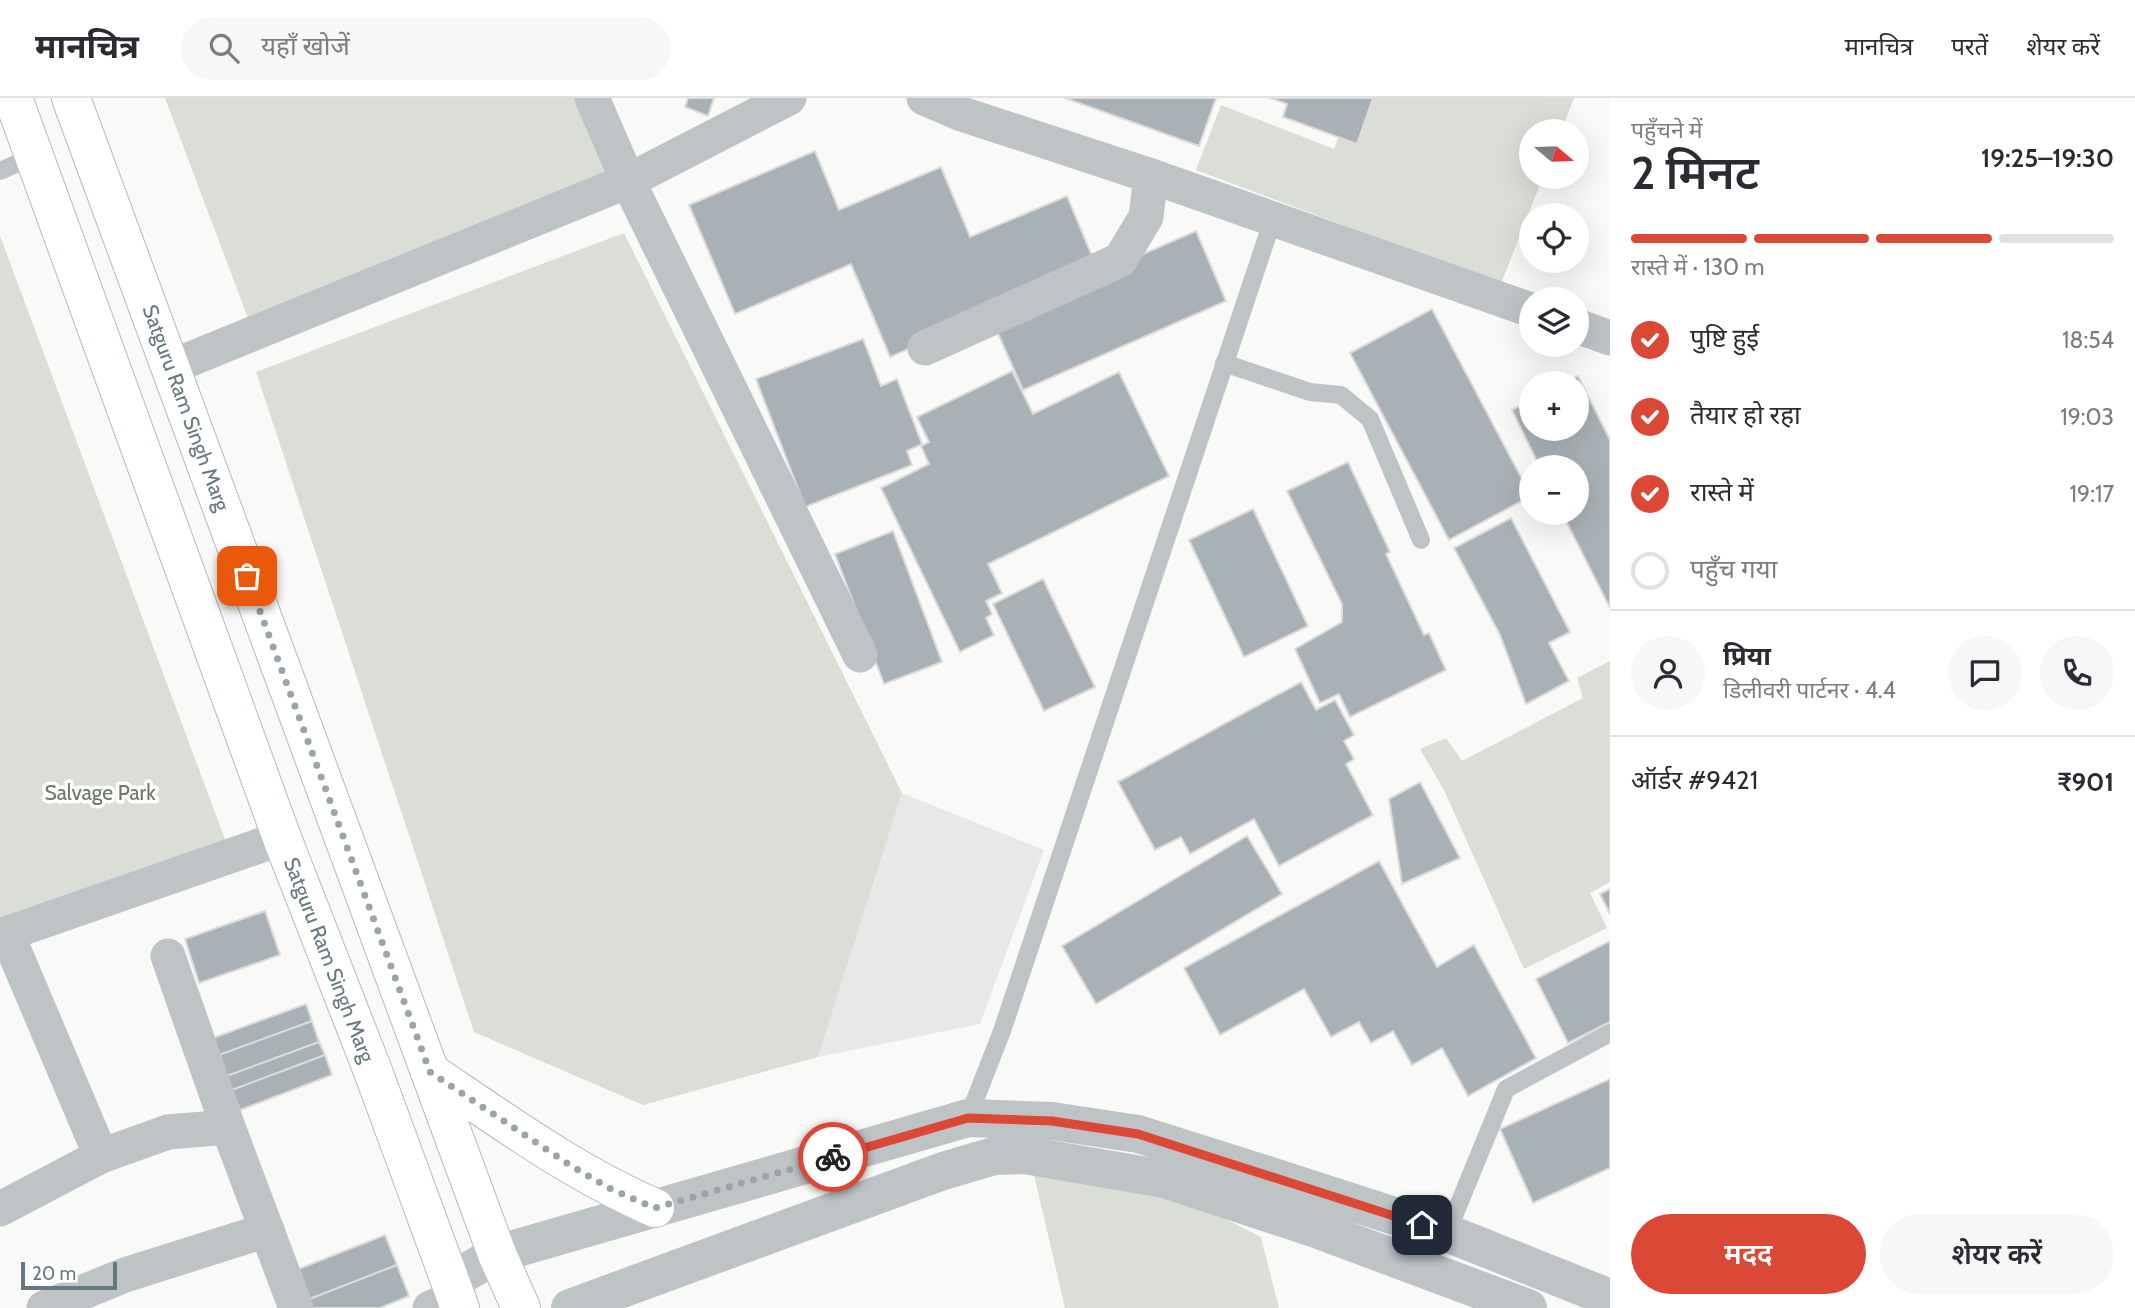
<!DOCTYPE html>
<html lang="hi">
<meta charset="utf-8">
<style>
:root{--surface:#fff;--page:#f7f7f7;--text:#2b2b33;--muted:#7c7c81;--line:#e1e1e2;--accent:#db4835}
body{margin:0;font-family:Cabin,"Noto Sans Devanagari",sans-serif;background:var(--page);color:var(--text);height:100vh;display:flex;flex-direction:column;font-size:26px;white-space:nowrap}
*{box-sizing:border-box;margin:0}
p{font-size:23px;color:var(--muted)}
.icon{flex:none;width:38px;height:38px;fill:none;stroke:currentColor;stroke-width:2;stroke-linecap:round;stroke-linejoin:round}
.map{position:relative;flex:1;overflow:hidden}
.drawer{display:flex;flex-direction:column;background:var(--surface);width:525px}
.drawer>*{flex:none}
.needle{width:46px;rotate:109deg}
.controls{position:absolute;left:1519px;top:21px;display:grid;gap:14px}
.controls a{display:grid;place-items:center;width:70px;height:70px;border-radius:50%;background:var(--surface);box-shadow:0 7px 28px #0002;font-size:35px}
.scale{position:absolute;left:21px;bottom:18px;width:96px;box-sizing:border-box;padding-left:7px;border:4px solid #667880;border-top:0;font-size:19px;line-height:24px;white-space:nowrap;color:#667880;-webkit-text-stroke:5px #fff;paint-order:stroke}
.pin{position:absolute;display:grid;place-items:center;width:60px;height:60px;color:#fff;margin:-30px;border-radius:14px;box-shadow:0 4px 10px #0006}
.courier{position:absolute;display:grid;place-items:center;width:70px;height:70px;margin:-35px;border:5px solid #db4835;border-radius:50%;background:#fff;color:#222;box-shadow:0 2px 9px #0007}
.overview em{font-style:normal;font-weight:600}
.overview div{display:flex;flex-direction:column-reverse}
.overview{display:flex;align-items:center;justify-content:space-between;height:119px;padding:0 21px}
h1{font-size:46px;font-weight:600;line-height:52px}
.bar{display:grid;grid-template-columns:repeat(4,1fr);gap:10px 7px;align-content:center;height:84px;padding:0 21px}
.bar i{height:9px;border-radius:5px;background:var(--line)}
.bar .on{background:var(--accent)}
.bar p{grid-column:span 4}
.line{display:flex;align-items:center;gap:18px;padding:0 21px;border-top:2px solid var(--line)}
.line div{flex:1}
.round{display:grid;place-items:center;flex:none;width:74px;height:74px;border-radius:37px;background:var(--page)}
ol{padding:0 21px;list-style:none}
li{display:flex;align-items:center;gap:21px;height:77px}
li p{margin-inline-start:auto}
li .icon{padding:7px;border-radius:50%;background:var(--accent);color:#fff;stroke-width:4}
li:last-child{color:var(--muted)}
li i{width:38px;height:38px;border:4px solid var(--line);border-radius:50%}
.button{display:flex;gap:14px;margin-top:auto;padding:14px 21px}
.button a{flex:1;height:80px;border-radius:42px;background:var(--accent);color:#fff;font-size:28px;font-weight:600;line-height:80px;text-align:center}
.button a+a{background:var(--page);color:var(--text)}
header{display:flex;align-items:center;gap:42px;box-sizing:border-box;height:98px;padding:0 35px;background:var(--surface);border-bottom:2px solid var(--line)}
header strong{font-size:33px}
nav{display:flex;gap:38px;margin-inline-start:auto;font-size:24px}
.search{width:490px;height:63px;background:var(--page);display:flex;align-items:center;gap:18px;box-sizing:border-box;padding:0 24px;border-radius:38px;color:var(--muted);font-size:26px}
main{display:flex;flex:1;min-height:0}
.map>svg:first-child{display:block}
.built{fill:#e7e9e8}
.green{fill:#daded6}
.building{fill:#a8b2b6;stroke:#dbdbd9;stroke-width:2}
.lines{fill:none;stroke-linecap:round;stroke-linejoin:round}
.secondary-casing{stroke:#b3babd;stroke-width:40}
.service{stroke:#bec4c6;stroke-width:18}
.minor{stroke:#bec4c6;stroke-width:35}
.tertiary{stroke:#bec4c6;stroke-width:38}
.secondary{stroke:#fff;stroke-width:38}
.done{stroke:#99a5aa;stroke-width:7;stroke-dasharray:0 12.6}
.route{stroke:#db4835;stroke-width:9}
.labels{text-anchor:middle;stroke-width:7;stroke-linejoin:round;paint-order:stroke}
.street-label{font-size:21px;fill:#667880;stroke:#fff}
.park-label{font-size:21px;fill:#6a7964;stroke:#fff}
</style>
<header>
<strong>मानचित्र</strong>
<div class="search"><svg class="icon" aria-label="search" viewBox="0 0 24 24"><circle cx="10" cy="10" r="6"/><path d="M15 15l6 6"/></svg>यहाँ खोजें</div>
<nav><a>मानचित्र</a><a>परतें</a><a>शेयर करें</a></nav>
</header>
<main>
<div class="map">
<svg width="1610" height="1210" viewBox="0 0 1610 1210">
<rect width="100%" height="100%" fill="#f9f9f7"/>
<polygon class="built" points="902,695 1044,752 980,926 818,959"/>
<g class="green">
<polygon points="165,0 580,0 621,74 248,220"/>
<polygon points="1354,0 1574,0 1561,33 1531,33 1531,79 1543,79 1501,186 1196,72 1221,7 1334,51"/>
<polygon points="624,135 902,695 818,959 643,1007 474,934 256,274"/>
<polygon points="0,138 226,744 0,860"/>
<polygon points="1610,563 1610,784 1590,795 1607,830 1524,871 1444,692 1420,651 1446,640 1462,663 1583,600 1577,580"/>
<polygon points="1107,1061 1261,1139 1279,1210 1065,1210 1031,1064"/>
</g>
<g class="building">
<polygon points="688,0 714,0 708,18 685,9"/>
<polygon points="1065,0 1216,0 1199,48"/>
<polygon points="1270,0 1373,0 1357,46 1283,19 1287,6"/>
<polygon points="815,53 839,112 941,69 970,139 1067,98 1097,170 890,259 851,166 735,216 689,107"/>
<polygon points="1196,133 1226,203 1023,292 992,222"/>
<polygon points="1432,211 1531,398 1449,442 1350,255"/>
<polygon points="863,241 881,288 897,281 922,346 907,353 912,367 805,409 756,281"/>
<polygon points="1012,273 1033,316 1119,274 1169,378 988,466 1002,495 986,503 992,516 986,520 994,537 960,554 881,390 929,366 921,348 929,344 917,319"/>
<polygon points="1578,278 1610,342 1610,510 1562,415 1577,415 1577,369 1540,369 1512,312 1531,302 1531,331 1577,331 1577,285 1565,285"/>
<polygon points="1348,364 1390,454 1386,456 1424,537 1429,535 1446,572 1350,619 1339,596 1320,605 1295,551 1342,524 1342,506 1287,393"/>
<polygon points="1253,411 1308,528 1244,559 1189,442"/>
<polygon points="1511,420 1570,534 1549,545 1569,583 1526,606 1500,537 1454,450"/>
<polygon points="893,433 942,564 884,586 835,456"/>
<polygon points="1043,481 1095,589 1044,613 993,506"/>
<polygon points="1301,584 1316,612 1335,602 1354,637 1344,643 1354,661 1346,666 1373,717 1279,768 1254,721 1190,756 1181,739 1155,752 1118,684"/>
<polygon points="1420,684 1460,760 1402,786 1389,701"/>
<polygon points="1247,738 1282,796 1096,906 1062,848"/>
<polygon points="1379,763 1437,869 1474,847 1536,960 1468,998 1442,950 1412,967 1393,933 1371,945 1359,924 1331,939 1304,891 1220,937 1184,870"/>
<polygon points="1610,791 1610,816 1600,796"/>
<polygon points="265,813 280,857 199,885 185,841"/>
<polygon points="1610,843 1610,924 1568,945 1536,881"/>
<polygon points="306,906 312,923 219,957 213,940"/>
<polygon points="312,923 319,944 227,978 219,957"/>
<polygon points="319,944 325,957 232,992 227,978"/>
<polygon points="325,957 332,977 240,1012 232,992"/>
<polygon points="1610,981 1610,1070 1533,1105 1500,1031"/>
<polygon points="385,1137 397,1167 307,1202 296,1172"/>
<polygon points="397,1167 409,1198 380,1210 311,1210 307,1202"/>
</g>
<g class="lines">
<defs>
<g id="secondary">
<polyline points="13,0 282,740 374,976 460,1210"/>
<polyline points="71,0 497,1156 521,1210"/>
<path d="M430,974C503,1023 574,1075 655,1110"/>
</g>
</defs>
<use href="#secondary" class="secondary-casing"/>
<g class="service">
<polyline points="0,73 34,58"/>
<polyline points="1224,265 1310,294 1341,297 1370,321 1421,442"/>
<polyline points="968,1020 1002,933 1273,121"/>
<polyline points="1447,1135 1506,991 1610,935"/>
</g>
<g class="minor">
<polyline points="592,0 628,83 860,557"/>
<polyline points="924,0 959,15 1151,78 1531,212"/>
<polyline points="1577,228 1610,240"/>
<polyline points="925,250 1120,162 1146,119 1151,78"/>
<polyline points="171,269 628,83 789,0"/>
<polyline points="7,836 101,1058"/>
<polyline points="0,838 282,740"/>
<polyline points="168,858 228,1029 296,1210"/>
<polyline points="0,1111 101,1058 168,1034 228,1029"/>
<polyline points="44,1210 125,1177 267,1132"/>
<polyline points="430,1210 456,1199"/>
</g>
<g class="tertiary">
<polyline points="450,1184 497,1156 968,1020 1052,1023 1138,1036 1274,1079 1447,1135 1610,1200"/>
<polyline points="570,1210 943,1073 994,1058 1025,1057 1164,1081 1316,1131 1528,1210"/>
</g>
<use href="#secondary" class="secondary"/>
</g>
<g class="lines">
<polyline class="done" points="247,478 430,974 573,1069 611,1091 655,1110 833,1059"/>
<polyline class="route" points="833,1059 968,1020 1052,1023 1138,1036 1422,1127"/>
</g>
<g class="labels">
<g class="street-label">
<text transform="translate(186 310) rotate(70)" y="7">Satguru Ram Singh Marg</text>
<text transform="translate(329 862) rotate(69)" y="7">Satguru Ram Singh Marg</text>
</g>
<g class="park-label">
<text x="100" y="702">Salvage Park</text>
</g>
</g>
</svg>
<div class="controls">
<a><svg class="needle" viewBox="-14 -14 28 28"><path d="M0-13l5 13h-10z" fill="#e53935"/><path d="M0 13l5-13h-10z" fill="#7c7c81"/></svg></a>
<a><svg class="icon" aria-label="locate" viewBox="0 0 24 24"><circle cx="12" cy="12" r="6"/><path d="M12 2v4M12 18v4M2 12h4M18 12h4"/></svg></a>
<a><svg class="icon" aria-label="layers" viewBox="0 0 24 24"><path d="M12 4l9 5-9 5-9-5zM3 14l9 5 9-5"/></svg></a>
<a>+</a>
<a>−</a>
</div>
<div class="scale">20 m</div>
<div class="pin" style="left:247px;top:478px;background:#ea580c"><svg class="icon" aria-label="bag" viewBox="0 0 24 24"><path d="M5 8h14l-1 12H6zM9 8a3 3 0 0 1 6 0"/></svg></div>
<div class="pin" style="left:1422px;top:1127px;background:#1f2937"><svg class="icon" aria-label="home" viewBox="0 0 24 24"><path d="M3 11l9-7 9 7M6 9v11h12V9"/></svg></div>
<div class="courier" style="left:833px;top:1059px"><svg class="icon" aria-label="bike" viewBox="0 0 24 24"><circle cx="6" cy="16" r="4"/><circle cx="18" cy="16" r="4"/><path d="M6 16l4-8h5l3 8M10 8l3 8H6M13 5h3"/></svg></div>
</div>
<section class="drawer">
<div class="overview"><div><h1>2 मिनट</h1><p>पहुँचने में</p></div><em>19:25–19:30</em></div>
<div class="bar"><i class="on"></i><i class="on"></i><i class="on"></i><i></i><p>रास्ते में · 130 m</p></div>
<ol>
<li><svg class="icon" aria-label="check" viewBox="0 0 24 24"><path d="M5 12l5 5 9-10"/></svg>पुष्टि हुई<p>18:54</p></li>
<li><svg class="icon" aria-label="check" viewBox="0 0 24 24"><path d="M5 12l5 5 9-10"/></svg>तैयार हो रहा<p>19:03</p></li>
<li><svg class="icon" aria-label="check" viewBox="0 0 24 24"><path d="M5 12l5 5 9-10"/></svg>रास्ते में<p>19:17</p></li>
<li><i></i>पहुँच गया</li>
</ol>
<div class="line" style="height:126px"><a class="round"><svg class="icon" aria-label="person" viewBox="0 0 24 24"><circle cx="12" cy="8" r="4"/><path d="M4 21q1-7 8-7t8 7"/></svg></a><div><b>प्रिया</b><p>डिलीवरी पार्टनर · 4.4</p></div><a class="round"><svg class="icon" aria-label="chat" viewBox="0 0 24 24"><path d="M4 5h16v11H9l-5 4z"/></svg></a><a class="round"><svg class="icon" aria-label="phone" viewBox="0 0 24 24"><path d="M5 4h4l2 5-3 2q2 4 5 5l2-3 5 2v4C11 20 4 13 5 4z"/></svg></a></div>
<div class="line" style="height:91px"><div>ऑर्डर #9421</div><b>₹901</b></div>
<div class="button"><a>मदद</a><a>शेयर करें</a></div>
</section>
</main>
